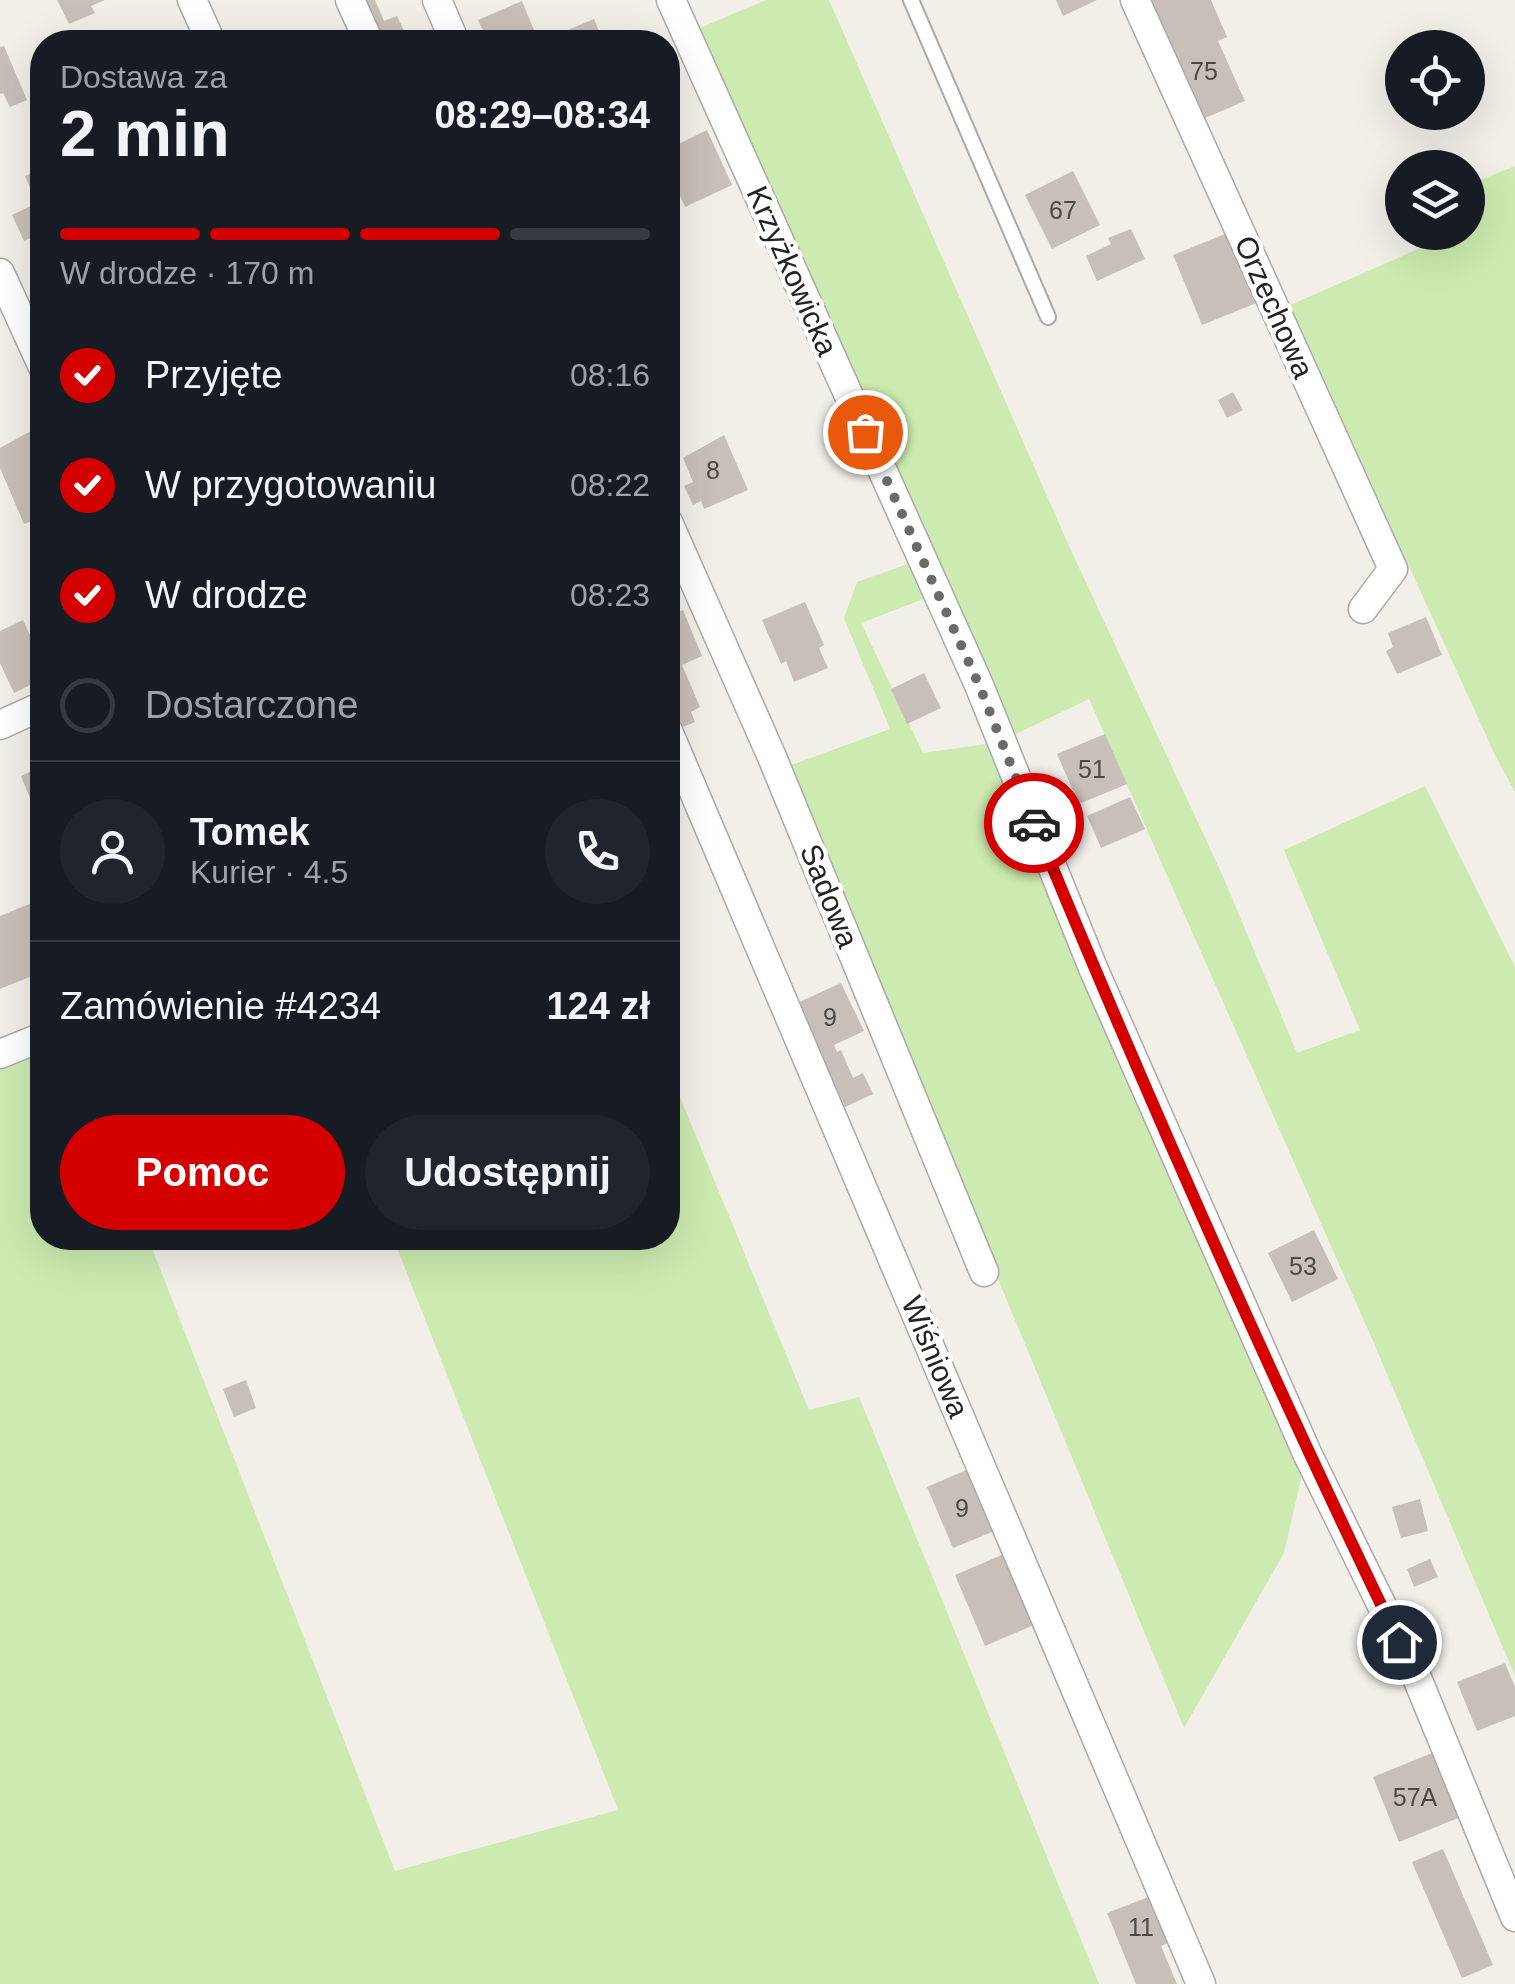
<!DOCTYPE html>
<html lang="pl">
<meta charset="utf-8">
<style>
:root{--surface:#171b24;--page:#20242c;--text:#f1f3f6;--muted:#9ea1a6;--line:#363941;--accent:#d40000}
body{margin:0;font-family:Arial,sans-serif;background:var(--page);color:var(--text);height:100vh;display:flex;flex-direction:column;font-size:38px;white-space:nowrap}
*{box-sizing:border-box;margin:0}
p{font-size:32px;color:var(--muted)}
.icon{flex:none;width:55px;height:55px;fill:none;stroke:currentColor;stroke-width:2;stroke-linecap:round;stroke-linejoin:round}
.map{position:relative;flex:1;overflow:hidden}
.drawer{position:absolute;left:30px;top:30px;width:650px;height:1220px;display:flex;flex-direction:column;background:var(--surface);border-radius:40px;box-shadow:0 10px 40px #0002}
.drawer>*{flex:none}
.tools{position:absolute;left:1385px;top:30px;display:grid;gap:20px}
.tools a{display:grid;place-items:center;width:100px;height:100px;border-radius:50%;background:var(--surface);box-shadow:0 10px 40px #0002;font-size:50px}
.pin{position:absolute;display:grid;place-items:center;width:85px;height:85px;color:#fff;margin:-42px;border:5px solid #fff;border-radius:50%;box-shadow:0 2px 10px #0007}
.courier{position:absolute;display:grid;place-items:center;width:100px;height:100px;margin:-50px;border:8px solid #d40000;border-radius:50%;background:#fff;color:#222;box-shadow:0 2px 12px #0007}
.overview em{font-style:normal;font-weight:700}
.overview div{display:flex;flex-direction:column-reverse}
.overview{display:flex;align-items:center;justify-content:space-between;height:170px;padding:0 30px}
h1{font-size:65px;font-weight:700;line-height:75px}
.bar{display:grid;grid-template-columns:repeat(4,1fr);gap:15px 10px;align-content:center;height:120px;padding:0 30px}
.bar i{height:12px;border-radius:8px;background:var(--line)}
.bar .on{background:var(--accent)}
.bar p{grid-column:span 4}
.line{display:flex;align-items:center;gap:25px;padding:0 30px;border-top:2px solid var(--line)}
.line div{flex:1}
.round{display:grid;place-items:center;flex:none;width:105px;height:105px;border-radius:52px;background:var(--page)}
ol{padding:0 30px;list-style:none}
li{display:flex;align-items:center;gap:30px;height:110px}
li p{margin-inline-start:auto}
li .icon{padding:10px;border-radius:50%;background:var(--accent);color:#fff;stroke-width:4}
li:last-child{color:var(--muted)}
li i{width:55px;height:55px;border:5px solid var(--line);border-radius:50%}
.cta{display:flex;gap:20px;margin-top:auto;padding:20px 30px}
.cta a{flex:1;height:115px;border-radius:60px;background:var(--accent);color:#fff;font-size:40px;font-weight:700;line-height:115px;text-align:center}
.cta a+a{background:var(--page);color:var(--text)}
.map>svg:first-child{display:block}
.grass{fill:#cdebb0}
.building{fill:#c7bfb8}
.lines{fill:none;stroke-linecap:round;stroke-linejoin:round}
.lane-casing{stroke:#a9a9a9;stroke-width:18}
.street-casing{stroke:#a9a9a9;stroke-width:31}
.lane{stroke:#fff;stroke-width:14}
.street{stroke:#fff;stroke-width:28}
.done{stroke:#6b6a68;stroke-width:10;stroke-dasharray:0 18}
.route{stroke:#d40000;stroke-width:12}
.labels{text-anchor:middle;stroke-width:9;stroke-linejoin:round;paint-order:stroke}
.number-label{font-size:25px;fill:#4b4948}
.street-label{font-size:30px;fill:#222;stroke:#fff}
</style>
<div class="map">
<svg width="1515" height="1984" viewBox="0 0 1515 1984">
<rect width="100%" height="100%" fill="#f2efe9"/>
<g class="grass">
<polygon points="766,0 829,0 1069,546 1222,874 1297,1053 1360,1030 1284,850 1425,786 1515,967 1515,1676 1373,1341 1089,699 1014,735 947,590 861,623 923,753 993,743 1307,1453 1284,1553 1184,1728 786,767 890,729 844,618 857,582 930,556 695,30"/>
<polygon points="1515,166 1515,792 1495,755 1290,305 1455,233 1468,232 1468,227 1475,223 1468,185"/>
<polygon points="42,1043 42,1238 148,1238 395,1871 618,1810 393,1238 668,1238 668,1068 809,1410 859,1397 1099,1984 0,1984 0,1060"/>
</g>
<g class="building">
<polygon points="57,0 105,0 91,6 95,13 69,24"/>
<polygon points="360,0 375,0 384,21 397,16 406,35 389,42 378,42"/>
<polygon points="1056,0 1097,0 1063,16"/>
<polygon points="1149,0 1211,0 1227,37 1218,41 1245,101 1198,121"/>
<polygon points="522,1 539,42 594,19 601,36 586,42 488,42 478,20"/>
<polygon points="4,46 27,100 10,107 3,93 0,94 0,47"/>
<polygon points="707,130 732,185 685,207 668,169 668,149"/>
<polygon points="42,168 42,232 24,241 12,215 37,203 25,176"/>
<polygon points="1073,171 1100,225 1052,249 1025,195"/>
<polygon points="1131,229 1145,259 1097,281 1086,256 1111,244 1108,238"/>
<polygon points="1230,232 1259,302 1202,325 1173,255"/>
<polygon points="1233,392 1243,410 1227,418 1218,400"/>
<polygon points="31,431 42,456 42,517 24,524 0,468 0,448"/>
<polygon points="724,435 748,490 704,509 701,501 693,505 684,486 693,482 683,458"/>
<polygon points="805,602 824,645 819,648 828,668 794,682 786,661 781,664 762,620"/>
<polygon points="683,610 702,656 682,665 700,707 691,712 695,722 678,729 668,705 668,616"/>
<polygon points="1426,617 1442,655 1397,674 1386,651 1393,647 1388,633"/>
<polygon points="23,620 30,635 36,632 42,647 42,679 14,693 0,663 0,631"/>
<polygon points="924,673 941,708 907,724 891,689"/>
<polygon points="1105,734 1127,784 1079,804 1057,754"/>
<polygon points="40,767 42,805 34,808 21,776"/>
<polygon points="1130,797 1145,829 1101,848 1087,816"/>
<polygon points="42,899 42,972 0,989 0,916"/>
<polygon points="841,983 864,1031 834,1045 837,1052 841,1050 853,1078 863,1073 873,1094 845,1107 797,1003"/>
<polygon points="1314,1230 1338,1279 1292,1302 1268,1253"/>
<polygon points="246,1380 256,1408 234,1417 223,1389"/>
<polygon points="971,1468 997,1530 953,1548 927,1487"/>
<polygon points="1420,1499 1428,1531 1401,1538 1392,1507"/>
<polygon points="1004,1554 1034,1625 985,1646 955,1575"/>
<polygon points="1430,1559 1438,1577 1414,1587 1407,1569"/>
<polygon points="1505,1663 1515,1687 1515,1716 1477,1731 1457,1682"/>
<polygon points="1432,1753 1458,1818 1399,1842 1373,1777"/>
<polygon points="1443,1849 1493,1965 1462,1978 1412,1862"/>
<polygon points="1156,1894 1175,1940 1161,1946 1177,1984 1136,1984 1107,1913"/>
</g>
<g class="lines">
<defs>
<polyline id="lane" points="911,0 1048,317"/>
<g id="street">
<polyline points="192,0 211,42"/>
<polyline points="350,0 369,42"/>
<polyline points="437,0 455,42"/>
<polyline points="671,0 979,685 1093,968 1307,1453 1415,1673 1515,1917"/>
<polyline points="1135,0 1393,569 1363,609"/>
<polyline points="0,273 42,365"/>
<polyline points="668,522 772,757 984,1272"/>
<polyline points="0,725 42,706"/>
<polyline points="668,731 1201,1984"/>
<polyline points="0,1054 42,1037"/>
</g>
</defs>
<use href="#lane" class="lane-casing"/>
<use href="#street" class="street-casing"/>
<use href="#lane" class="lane"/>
<use href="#street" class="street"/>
</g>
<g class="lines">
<polyline class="done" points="865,432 979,685 1034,823"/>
<path class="route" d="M1034,823C1148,1099 1269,1373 1399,1642"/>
</g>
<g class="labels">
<g class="number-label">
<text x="1204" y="80">75</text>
<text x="1063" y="219">67</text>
<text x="713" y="479">8</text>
<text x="1092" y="778">51</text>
<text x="830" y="1026">9</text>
<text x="1303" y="1275">53</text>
<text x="962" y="1517">9</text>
<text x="1415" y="1806">57A</text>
<text x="1141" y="1936">11</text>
</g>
<g class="street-label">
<text transform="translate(792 271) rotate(66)" y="10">Krzyżkowicka</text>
<text transform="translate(1274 307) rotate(66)" y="10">Orzechowa</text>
<text transform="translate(829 896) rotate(68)" y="10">Sadowa</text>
<text transform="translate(935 1357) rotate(67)" y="10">Wiśniowa</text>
</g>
</g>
</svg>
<div class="tools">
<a><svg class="icon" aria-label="locate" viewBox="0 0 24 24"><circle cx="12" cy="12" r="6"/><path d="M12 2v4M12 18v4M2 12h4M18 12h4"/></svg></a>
<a><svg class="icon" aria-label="layers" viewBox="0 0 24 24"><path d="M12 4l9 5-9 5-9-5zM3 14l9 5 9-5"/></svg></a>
</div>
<div class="pin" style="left:865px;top:432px;background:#ea580c"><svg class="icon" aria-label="bag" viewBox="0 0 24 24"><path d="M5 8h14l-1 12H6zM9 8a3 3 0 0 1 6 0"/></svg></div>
<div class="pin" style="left:1399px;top:1642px;background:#1f2937"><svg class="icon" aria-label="home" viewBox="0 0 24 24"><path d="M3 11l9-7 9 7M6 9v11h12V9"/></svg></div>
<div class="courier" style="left:1034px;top:823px"><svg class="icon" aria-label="car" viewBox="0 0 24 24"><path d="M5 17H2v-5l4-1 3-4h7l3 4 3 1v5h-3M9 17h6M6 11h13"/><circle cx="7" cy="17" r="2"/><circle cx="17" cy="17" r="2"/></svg></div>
<section class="drawer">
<div class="overview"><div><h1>2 min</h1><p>Dostawa za</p></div><em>08:29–08:34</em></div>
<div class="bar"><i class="on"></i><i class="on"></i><i class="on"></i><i></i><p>W drodze · 170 m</p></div>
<ol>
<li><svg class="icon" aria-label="check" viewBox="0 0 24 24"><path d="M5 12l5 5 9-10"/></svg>Przyjęte<p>08:16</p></li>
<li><svg class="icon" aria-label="check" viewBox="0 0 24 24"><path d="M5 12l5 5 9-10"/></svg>W przygotowaniu<p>08:22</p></li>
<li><svg class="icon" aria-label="check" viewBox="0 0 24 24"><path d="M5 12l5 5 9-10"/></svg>W drodze<p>08:23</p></li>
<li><i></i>Dostarczone</li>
</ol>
<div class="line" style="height:180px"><a class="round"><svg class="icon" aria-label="person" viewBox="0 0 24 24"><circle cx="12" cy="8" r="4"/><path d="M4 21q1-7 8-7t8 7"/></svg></a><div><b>Tomek</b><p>Kurier · 4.5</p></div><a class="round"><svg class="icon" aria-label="phone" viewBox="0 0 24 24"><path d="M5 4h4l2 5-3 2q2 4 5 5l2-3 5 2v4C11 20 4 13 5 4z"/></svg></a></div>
<div class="line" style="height:130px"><div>Zamówienie #4234</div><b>124 zł</b></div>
<div class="cta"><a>Pomoc</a><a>Udostępnij</a></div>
</section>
</div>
